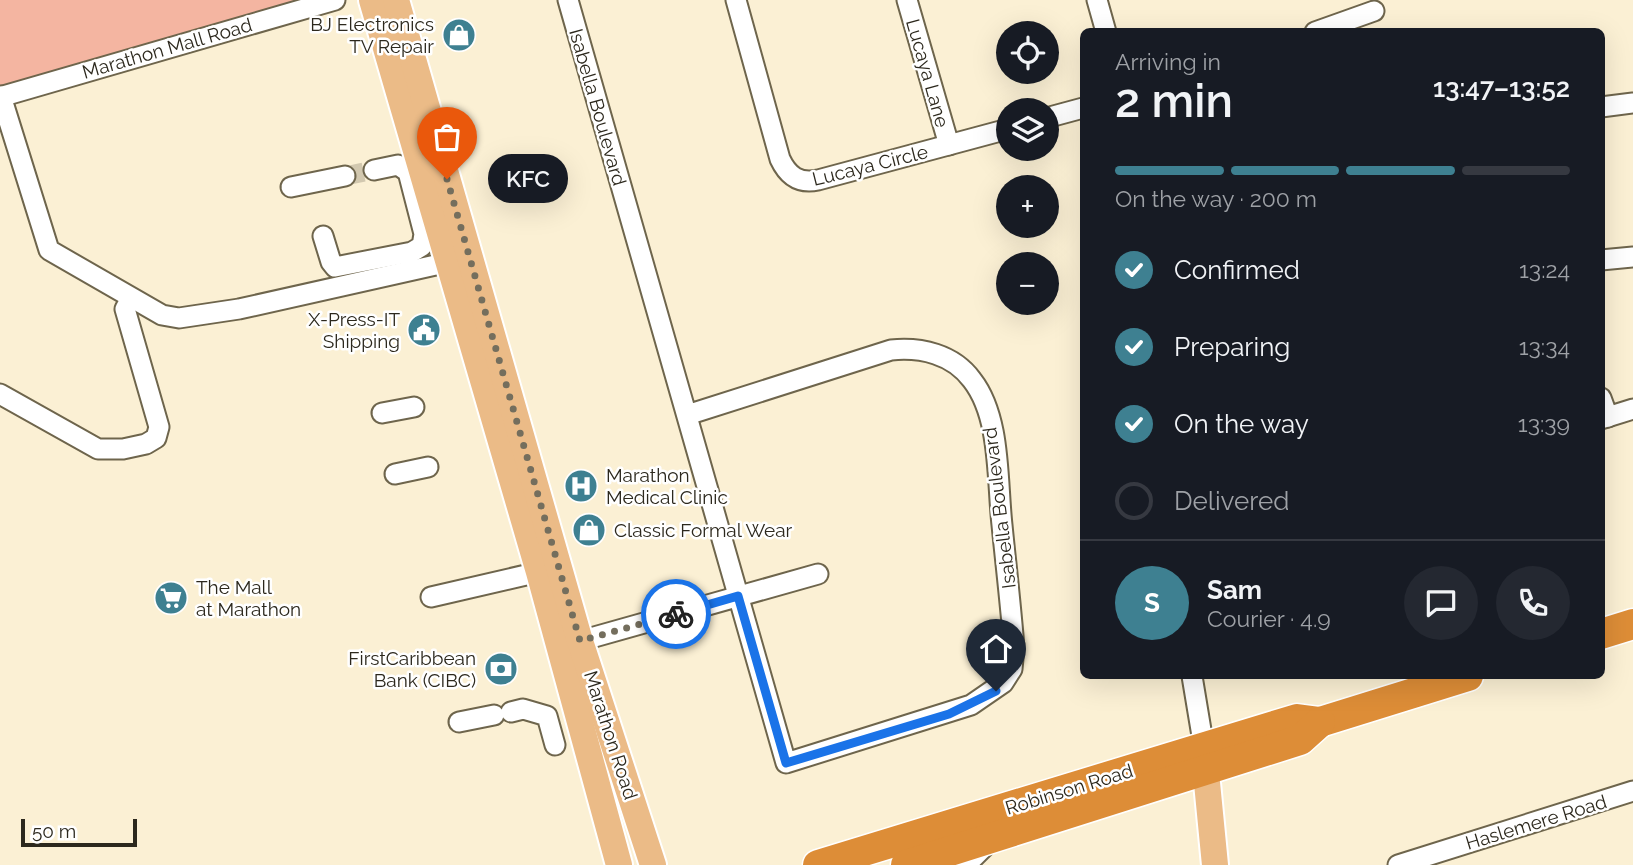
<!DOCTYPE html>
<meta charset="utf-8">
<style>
:root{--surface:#171b24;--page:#242831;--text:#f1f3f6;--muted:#9ea1a6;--line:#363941;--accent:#3e8091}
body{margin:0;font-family:Raleway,sans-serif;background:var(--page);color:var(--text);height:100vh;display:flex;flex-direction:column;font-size:26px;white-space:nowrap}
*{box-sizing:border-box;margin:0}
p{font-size:23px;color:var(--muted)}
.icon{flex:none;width:38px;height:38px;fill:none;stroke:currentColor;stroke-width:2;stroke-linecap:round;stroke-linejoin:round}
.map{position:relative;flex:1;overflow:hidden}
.sheet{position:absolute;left:1080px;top:28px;width:525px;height:651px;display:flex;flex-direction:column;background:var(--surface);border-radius:10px;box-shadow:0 7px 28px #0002}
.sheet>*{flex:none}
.controls{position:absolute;left:996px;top:21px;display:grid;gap:14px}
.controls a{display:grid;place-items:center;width:63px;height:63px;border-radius:50%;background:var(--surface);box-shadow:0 7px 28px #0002;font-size:35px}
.scale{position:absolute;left:21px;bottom:18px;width:116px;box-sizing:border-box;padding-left:7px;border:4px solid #2c281d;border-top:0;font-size:19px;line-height:24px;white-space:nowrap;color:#2c281d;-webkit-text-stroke:5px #fff;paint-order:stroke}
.pin{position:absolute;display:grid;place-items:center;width:60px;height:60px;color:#fff;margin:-72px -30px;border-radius:50% 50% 50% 0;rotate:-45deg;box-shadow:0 0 7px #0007}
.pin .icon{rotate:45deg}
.courier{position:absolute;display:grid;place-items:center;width:70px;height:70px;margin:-35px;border:5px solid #1a73e8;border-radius:50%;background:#fff;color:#222;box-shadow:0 2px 9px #0007}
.bubble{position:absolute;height:49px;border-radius:24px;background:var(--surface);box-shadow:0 7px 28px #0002;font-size:23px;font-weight:600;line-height:49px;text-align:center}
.headline em{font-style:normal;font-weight:600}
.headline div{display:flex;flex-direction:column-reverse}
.headline{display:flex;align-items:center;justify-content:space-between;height:119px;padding:0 35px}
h1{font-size:46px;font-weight:600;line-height:52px}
.bar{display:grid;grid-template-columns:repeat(4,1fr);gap:10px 7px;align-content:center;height:84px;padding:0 35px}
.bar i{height:9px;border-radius:5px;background:var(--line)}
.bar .active{background:var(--accent)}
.bar p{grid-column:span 4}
.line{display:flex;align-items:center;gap:18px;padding:0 35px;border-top:2px solid var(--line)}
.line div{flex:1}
.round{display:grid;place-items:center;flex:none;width:74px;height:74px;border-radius:37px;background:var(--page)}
ol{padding:0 35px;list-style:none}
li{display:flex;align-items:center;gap:21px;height:77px}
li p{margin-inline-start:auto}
li .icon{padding:7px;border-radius:50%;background:var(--accent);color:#fff;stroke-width:4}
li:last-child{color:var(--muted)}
li i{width:38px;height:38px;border:4px solid var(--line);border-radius:50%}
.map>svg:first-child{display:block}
.green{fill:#f4b5a1}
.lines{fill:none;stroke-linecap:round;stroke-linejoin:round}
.minor-tunnel{stroke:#d2c8af;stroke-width:19;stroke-dasharray:19 10;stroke-linecap:butt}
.minor-casing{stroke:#6e654c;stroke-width:23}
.major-casing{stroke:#fff;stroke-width:30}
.highway-casing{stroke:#fff;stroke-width:33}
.minor{stroke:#fff;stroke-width:19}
.major{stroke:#ebbb87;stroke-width:26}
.highway{stroke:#dd8d37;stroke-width:30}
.done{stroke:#746e5d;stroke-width:7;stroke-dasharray:0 12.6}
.route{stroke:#1a73e8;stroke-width:9}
.labels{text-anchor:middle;stroke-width:5;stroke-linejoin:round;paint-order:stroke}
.poi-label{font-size:19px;fill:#2c281d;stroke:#fff;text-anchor:end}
.street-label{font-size:19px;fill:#2c281d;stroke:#fff}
</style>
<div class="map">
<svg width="1633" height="865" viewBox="0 0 1633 865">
<rect width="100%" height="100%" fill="#fbf0d4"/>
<polygon class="green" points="0,0 298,0 0,88"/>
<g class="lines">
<polyline class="minor-tunnel" points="345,176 374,170"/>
<defs>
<g id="minor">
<path d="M568,0C641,254 714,508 786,763L971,705L1003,683L1012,669L1014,648C1011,607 1006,566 1002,525C997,480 1001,417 972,380C953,354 921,347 891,350L687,415"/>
<path d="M736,0L780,159C788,176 799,184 818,180L1008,129"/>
<polyline points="907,0 949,145"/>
<polyline points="1097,0 1106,32"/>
<polyline points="1315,32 1374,11"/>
<polyline points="1,96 49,250 162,315 179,318 239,309 449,262"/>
<polyline points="0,97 335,0"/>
<polyline points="1601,107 1633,103"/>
<polyline points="1046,118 1083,108"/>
<polyline points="291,187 345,176"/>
<polyline points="323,236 331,262 335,267 412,252 422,246 424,234 408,172 398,165 374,170"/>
<polyline points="1601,260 1633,257"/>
<polyline points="0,394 98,449 123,449 146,444 156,438 159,427 125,309 131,298"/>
<polyline points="1601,398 1608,417"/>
<polyline points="382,413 414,407"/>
<polyline points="1601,419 1633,409"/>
<polyline points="395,474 428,467"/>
<polyline points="431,597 539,572"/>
<polyline points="580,641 818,574"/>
<polyline points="1192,676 1204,748"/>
<polyline points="511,712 523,709 547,716 555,745"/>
<polyline points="459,722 494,715"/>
<polyline points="966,865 984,847 983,841"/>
<polyline points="1398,865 1633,791"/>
</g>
<g id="major">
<polyline points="372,0 539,572 619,865"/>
<polyline points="396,0 580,641 653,865"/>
<polyline points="1204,752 1215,865"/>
</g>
<g id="highway">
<polyline points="1601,634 1633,624"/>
<polyline points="818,865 1297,719 1320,722 1468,676"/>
<polyline points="906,865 1300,740 1320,722"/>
</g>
</defs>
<use href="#minor" class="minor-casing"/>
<use href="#major" class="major-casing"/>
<use href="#highway" class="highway-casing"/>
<use href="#minor" class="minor"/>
<use href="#major" class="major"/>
<use href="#highway" class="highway"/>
</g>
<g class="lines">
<polyline class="done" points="447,179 580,641 676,614"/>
<polyline class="route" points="676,614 738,596 786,763 949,714 996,691"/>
</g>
<defs>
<symbol id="shop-disc" viewBox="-11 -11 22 22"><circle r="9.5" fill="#3e8091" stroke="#fff"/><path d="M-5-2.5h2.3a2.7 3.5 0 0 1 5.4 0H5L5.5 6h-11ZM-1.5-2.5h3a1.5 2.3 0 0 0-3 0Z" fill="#fff"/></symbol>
<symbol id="civic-disc" viewBox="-11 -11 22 22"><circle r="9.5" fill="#3e8091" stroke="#fff"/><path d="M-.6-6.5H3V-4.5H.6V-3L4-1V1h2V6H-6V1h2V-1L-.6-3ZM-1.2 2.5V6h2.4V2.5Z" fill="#fff"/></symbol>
<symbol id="hospital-disc" viewBox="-11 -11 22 22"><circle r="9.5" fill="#3e8091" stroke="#fff"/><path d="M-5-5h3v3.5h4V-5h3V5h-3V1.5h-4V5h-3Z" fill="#fff"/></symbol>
<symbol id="supermarket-disc" viewBox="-11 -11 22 22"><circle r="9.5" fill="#3e8091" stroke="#fff"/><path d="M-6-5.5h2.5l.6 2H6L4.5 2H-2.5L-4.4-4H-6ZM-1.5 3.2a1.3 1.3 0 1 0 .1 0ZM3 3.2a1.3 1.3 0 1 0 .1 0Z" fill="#fff"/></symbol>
<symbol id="bank-disc" viewBox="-11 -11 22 22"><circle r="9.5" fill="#3e8091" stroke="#fff"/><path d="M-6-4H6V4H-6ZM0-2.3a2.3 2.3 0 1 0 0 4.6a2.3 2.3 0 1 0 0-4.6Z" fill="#fff"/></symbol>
</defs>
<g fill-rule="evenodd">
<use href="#shop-disc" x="440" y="16" width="38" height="38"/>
<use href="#civic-disc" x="405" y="311" width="38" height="38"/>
<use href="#hospital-disc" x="562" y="467" width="38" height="38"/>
<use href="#shop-disc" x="570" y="511" width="38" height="38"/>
<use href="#supermarket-disc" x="152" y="579" width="38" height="38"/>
<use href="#bank-disc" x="482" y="650" width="38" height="38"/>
</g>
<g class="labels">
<g class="poi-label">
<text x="434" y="31">BJ Electronics<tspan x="434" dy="22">TV Repair</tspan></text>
<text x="400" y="326">X-Press-IT<tspan x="400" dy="22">Shipping</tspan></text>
<text x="606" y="482" text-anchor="start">Marathon<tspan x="606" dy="22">Medical Clinic</tspan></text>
<text x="614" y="537" text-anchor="start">Classic Formal Wear</text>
<text x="196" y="594" text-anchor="start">The Mall<tspan x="196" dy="22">at Marathon</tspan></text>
<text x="476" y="665">FirstCaribbean<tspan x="476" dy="22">Bank (CIBC)</tspan></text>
</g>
<g class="street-label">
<text transform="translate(167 48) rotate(-16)" y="7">Marathon Mall Road</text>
<text transform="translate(928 73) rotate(74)" y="7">Lucaya Lane</text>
<text transform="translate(598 107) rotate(74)" y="7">Isabella Boulevard</text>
<text transform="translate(870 165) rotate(-14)" y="7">Lucaya Circle</text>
<text transform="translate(999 508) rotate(-97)" y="7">Isabella Boulevard</text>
<text transform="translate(611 735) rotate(72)" y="7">Marathon Road</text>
<text transform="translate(1069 789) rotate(-17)" y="7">Robinson Road</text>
<text transform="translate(1536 822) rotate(-17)" y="7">Haslemere Road</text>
</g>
</g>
</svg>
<div class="controls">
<a><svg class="icon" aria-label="locate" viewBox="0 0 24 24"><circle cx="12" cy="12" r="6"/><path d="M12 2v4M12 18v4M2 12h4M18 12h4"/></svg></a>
<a><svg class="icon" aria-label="layers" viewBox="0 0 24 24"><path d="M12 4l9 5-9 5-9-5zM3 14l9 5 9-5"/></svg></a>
<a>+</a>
<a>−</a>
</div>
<div class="scale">50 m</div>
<div class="pin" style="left:447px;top:179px;background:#ea580c"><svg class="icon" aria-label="bag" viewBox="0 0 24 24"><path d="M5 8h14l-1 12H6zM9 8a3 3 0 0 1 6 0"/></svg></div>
<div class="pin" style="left:996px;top:691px;background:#1f2937"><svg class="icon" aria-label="home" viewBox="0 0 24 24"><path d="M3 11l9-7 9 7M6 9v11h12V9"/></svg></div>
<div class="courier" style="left:676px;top:614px"><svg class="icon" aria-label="bike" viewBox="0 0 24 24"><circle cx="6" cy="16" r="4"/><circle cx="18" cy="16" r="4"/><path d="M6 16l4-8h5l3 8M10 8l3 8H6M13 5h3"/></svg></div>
<div class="bubble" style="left:488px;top:154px;width:80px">KFC</div>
<section class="sheet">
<div class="headline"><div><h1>2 min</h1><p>Arriving in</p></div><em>13:47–13:52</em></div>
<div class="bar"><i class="active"></i><i class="active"></i><i class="active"></i><i></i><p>On the way · 200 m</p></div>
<ol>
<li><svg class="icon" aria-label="check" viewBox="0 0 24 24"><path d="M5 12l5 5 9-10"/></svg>Confirmed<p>13:24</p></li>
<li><svg class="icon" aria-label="check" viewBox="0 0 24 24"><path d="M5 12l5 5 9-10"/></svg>Preparing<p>13:34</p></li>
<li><svg class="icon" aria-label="check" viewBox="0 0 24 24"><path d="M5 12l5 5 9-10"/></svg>On the way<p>13:39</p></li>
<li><i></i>Delivered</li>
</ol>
<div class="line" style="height:126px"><b class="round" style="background:var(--accent);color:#fff">S</b><div><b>Sam</b><p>Courier · 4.9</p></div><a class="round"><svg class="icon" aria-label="chat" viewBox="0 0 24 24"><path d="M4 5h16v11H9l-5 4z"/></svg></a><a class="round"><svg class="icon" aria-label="phone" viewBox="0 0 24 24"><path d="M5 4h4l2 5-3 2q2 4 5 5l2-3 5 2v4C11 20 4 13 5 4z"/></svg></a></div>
</section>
</div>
